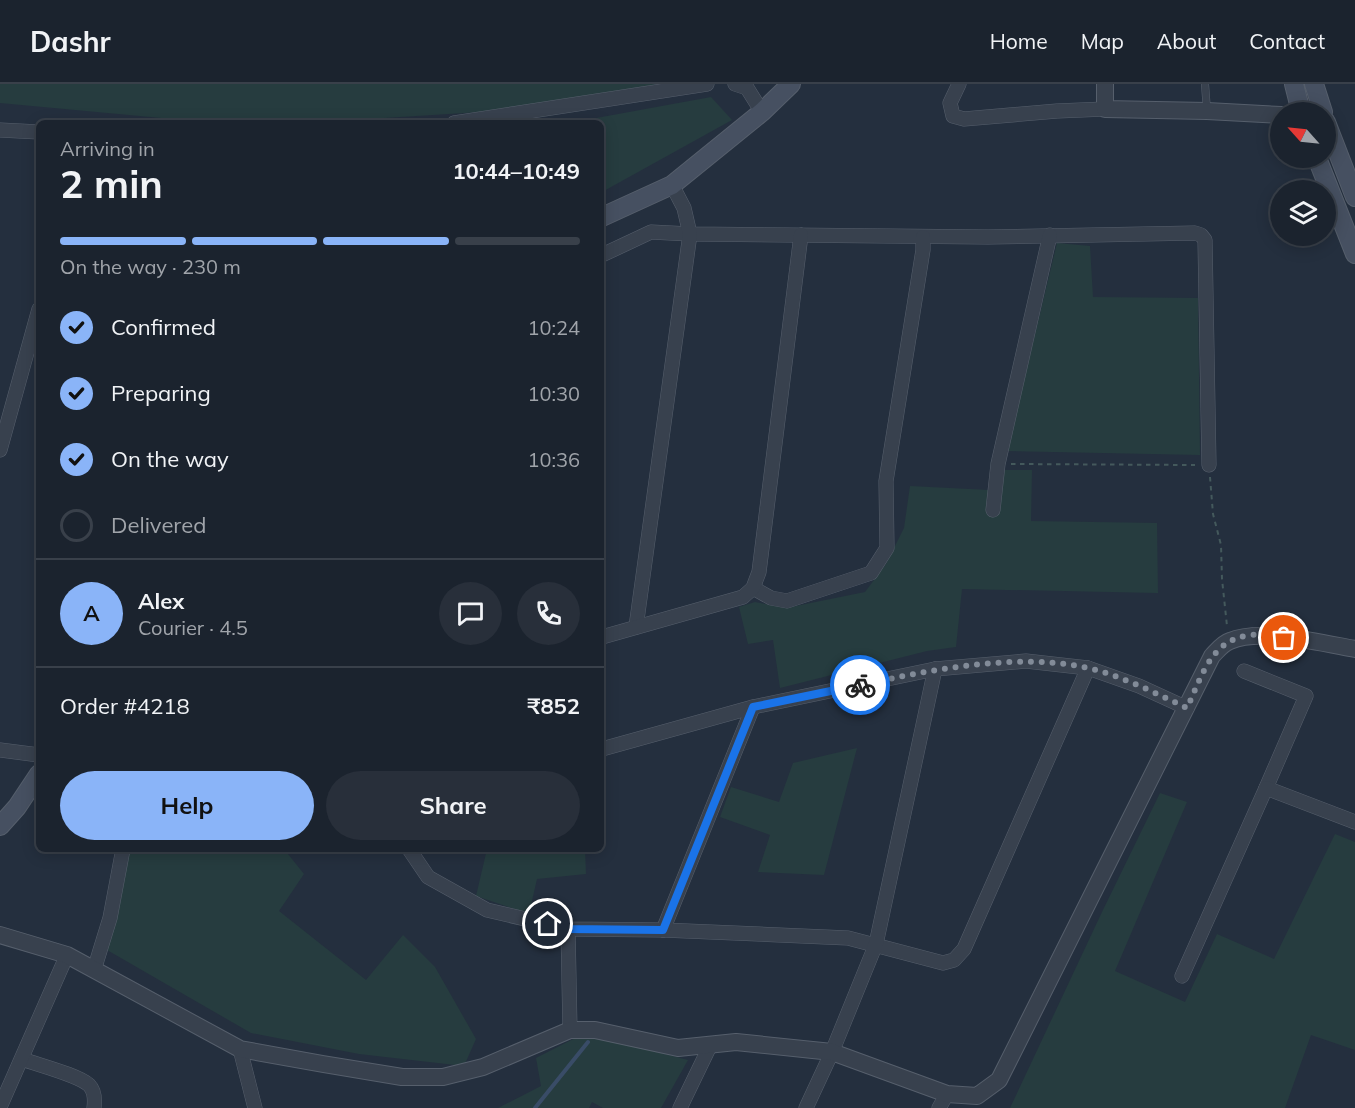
<!DOCTYPE html>
<meta charset="utf-8">
<style>
:root{--surface:#1b232e;--page:#282f3a;--text:#f1f3f6;--muted:#a0a4aa;--line:#39404a;--accent:#8ab4f8}
body{margin:0;font-family:Mulish,sans-serif;background:var(--page);color:var(--text);height:100vh;display:flex;flex-direction:column;font-size:22px;white-space:nowrap}
*{box-sizing:border-box;margin:0}
p{font-size:20px;color:var(--muted)}
.icon{flex:none;width:33px;height:33px;fill:none;stroke:currentColor;stroke-width:2;stroke-linecap:round;stroke-linejoin:round}
.map{position:relative;flex:1;overflow:hidden}
.side{position:absolute;left:36px;top:36px;width:568px;height:732px;display:flex;flex-direction:column;background:var(--surface);border-radius:9px;box-shadow:0 3px 15px #0003,0 0 0 2px var(--line)}
.side>*{flex:none}
.needle{width:39px;rotate:297deg}
.fabs{position:absolute;left:1270px;top:18px;display:grid;gap:12px}
.fabs a{display:grid;place-items:center;width:66px;height:66px;border-radius:50%;background:var(--surface);box-shadow:0 3px 15px #0003,0 0 0 2px var(--line);font-size:30px}
.pin{position:absolute;display:grid;place-items:center;width:51px;height:51px;color:#fff;margin:-26px;border:3px solid #fff;border-radius:50%;box-shadow:0 2px 6px #0007}
.courier{position:absolute;display:grid;place-items:center;width:60px;height:60px;margin:-30px;border:4px solid #1a73e8;border-radius:50%;background:#fff;color:#222;box-shadow:0 2px 8px #0007}
.head em{font-style:normal;font-weight:700}
.head div{display:flex;flex-direction:column-reverse}
.head{display:flex;align-items:center;justify-content:space-between;height:102px;padding:0 24px}
h1{font-size:39px;font-weight:700;line-height:45px}
.bar{display:grid;grid-template-columns:repeat(4,1fr);gap:9px 6px;align-content:center;height:72px;padding:0 24px}
.bar i{height:8px;border-radius:4px;background:var(--line)}
.bar .selected{background:var(--accent)}
.bar p{grid-column:span 4}
.line{display:flex;align-items:center;gap:15px;padding:0 24px;border-top:2px solid var(--line)}
.line div{flex:1}
.round{display:grid;place-items:center;flex:none;width:63px;height:63px;border-radius:32px;background:var(--page)}
ol{padding:0 24px;list-style:none}
li{display:flex;align-items:center;gap:18px;height:66px}
li p{margin-inline-start:auto}
li .icon{padding:6px;border-radius:50%;background:var(--accent);color:#111;stroke-width:4}
li:last-child{color:var(--muted)}
li i{width:33px;height:33px;border:3px solid var(--line);border-radius:50%}
.cta{display:flex;gap:12px;margin-top:auto;padding:12px 24px}
.cta a{flex:1;height:69px;border-radius:36px;background:var(--accent);color:#111;font-size:24px;font-weight:700;line-height:69px;text-align:center}
.cta a+a{background:var(--page);color:var(--text)}
header{display:flex;align-items:center;gap:36px;box-sizing:border-box;height:84px;padding:0 30px;background:var(--surface);border-bottom:2px solid var(--line)}
header strong{font-size:28px}
nav{display:flex;gap:33px;margin-inline-start:auto;font-size:21px}
.map>svg:first-child{display:block}
.green{fill:#263c3f}
.lines{fill:none;stroke-linecap:round;stroke-linejoin:round}
.stream{stroke:#394c67;stroke-width:4}
.service-casing{stroke:#565f6c;stroke-width:8}
.minor-casing{stroke:#565f6c;stroke-width:15}
.tertiary-casing{stroke:#565f6c;stroke-width:18}
.secondary-casing{stroke:#565f6c;stroke-width:20}
.path{stroke:#44595c;stroke-width:2;stroke-dasharray:4.5 4.5;stroke-linecap:butt}
.service{stroke:#38414e;stroke-width:7}
.minor{stroke:#38414e;stroke-width:14}
.tertiary{stroke:#38414e;stroke-width:16}
.secondary{stroke:#465061;stroke-width:18}
.done{stroke:#828b98;stroke-width:6;stroke-dasharray:0 10.8}
.route{stroke:#1a73e8;stroke-width:8}
</style>
<header>
<strong>Dashr</strong>
<nav><a>Home</a><a>Map</a><a>About</a><a>Contact</a></nav>
</header>
<div class="map">
<svg width="1355" height="1024" viewBox="0 0 1355 1024">
<rect width="100%" height="100%" fill="#242f3e"/>
<g class="green">
<polygon points="0,0 658,0 497,27 304,39 215,39 0,19"/>
<polygon points="711,13 732,36 602,108 602,39 569,39"/>
<polygon points="1057,159 1090,162 1093,213 1198,214 1200,371 1007,367"/>
<polygon points="993,386 1032,386 1031,437 1157,439 1158,509 962,505 956,563 927,567 780,604 773,556 748,560 739,523 755,518 786,524 865,508 886,480 904,444 910,402 989,406"/>
<polygon points="857,664 824,791 758,788 770,751 720,733 731,703 779,718 793,679"/>
<polygon points="1160,709 1187,718 1115,887 1185,918 1217,850 1274,875 1335,750 1355,758 1355,966 1311,951 1285,1024 1010,1024 1102,828"/>
<polygon points="126,765 284,765 304,790 279,827 366,896 403,851 435,883 476,955 464,982 359,970 251,949 107,866"/>
<polygon points="487,765 585,765 586,790 537,795 529,830 476,812"/>
<polygon points="585,949 688,976 661,1024 603,1024 592,1018 589,1024 498,1024 541,1002 536,974"/>
</g>
<g class="lines">
<polyline class="stream" points="535,1024 588,958"/>
<defs>
<polyline id="service" points="1205,0 1207,27"/>
<g id="minor">
<polyline points="735,0 747,4 762,28"/>
<polyline points="959,0 950,19 953,32 964,35 1057,27 1105,25"/>
<polyline points="454,39 707,0"/>
<polyline points="0,46 39,48"/>
<polyline points="602,171 651,148 690,150 988,153 1195,149 1201,151 1205,156 1209,381"/>
<polyline points="0,366 39,225"/>
<polyline points="993,426 998,380 1050,151"/>
<polyline points="753,504 771,514 787,517 871,489 887,464 886,397 923,166 923,153"/>
<polyline points="636,543 690,150 684,124 672,101"/>
<polyline points="602,553 743,513 753,504 759,488 801,151"/>
<polyline points="1244,587 1306,612 1266,704"/>
<polyline points="602,665 753,623 935,585 1026,577 1088,584 1139,602 1187,624"/>
<polyline points="0,666 39,671"/>
<polyline points="409,765 428,793 487,826 568,845 663,846 848,854 943,879 954,876 964,865 1088,584"/>
<polyline points="568,845 570,946"/>
<polyline points="663,846 753,623"/>
<polyline points="94,886 110,834 123,765"/>
<polyline points="1182,892 1266,704 1355,738"/>
<polyline points="240,965 255,1024"/>
<path d="M22,975C38,981 78,991 89,1001C95,1007 95,1016 94,1024"/>
<polyline points="0,1023 67,871"/>
<polyline points="680,1024 710,962"/>
<polyline points="806,1024 832,968 876,860 935,585"/>
<polyline points="939,1024 947,1010"/>
</g>
<g id="tertiary">
<polyline points="1105,0 1105,25 1207,27 1281,31"/>
<path d="M0,851L67,871L240,965L323,980L402,993H443L483,983L570,946H595L678,964L736,958L832,968L947,1010L977,1012L999,996L1212,572C1217,567 1223,559 1230,557C1260,544 1322,559 1355,565"/>
</g>
<g id="secondary">
<polyline points="1294,0 1301,28"/>
<polyline points="1314,0 1323,28"/>
<polyline points="1326,38 1355,113"/>
<polyline points="1317,74 1355,170"/>
<polyline points="602,133 672,101 762,28 791,0"/>
<polyline points="0,742 17,723 39,690"/>
</g>
</defs>
<use href="#service" class="service-casing"/>
<use href="#minor" class="minor-casing"/>
<use href="#tertiary" class="tertiary-casing"/>
<use href="#secondary" class="secondary-casing"/>
<g class="path">
<polyline points="1011,380 1195,381"/>
<polyline points="1210,393 1213,430 1221,461 1222,495 1227,542"/>
</g>
<use href="#service" class="service"/>
<use href="#minor" class="minor"/>
<use href="#tertiary" class="tertiary"/>
<use href="#secondary" class="secondary"/>
</g>
<g class="lines">
<path class="done" d="M860,601C932,586 1015,568 1088,584C1122,592 1155,609 1187,624C1202,592 1211,555 1251,551C1261,550 1273,553 1284,554"/>
<polyline class="route" points="548,840 568,845 663,846 753,623 860,601"/>
</g>
</svg>
<div class="fabs">
<a><svg class="needle" viewBox="-14 -14 28 28"><path d="M0-13l5 13h-10z" fill="#e53935"/><path d="M0 13l5-13h-10z" fill="#a0a4aa"/></svg></a>
<a><svg class="icon" aria-label="layers" viewBox="0 0 24 24"><path d="M12 4l9 5-9 5-9-5zM3 14l9 5 9-5"/></svg></a>
</div>
<div class="pin" style="left:1284px;top:554px;background:#ea580c"><svg class="icon" aria-label="bag" viewBox="0 0 24 24"><path d="M5 8h14l-1 12H6zM9 8a3 3 0 0 1 6 0"/></svg></div>
<div class="pin" style="left:548px;top:840px;background:#1f2937"><svg class="icon" aria-label="home" viewBox="0 0 24 24"><path d="M3 11l9-7 9 7M6 9v11h12V9"/></svg></div>
<div class="courier" style="left:860px;top:601px"><svg class="icon" aria-label="bike" viewBox="0 0 24 24"><circle cx="6" cy="16" r="4"/><circle cx="18" cy="16" r="4"/><path d="M6 16l4-8h5l3 8M10 8l3 8H6M13 5h3"/></svg></div>
<section class="side">
<div class="head"><div><h1>2 min</h1><p>Arriving in</p></div><em>10:44–10:49</em></div>
<div class="bar"><i class="selected"></i><i class="selected"></i><i class="selected"></i><i></i><p>On the way · 230 m</p></div>
<ol>
<li><svg class="icon" aria-label="check" viewBox="0 0 24 24"><path d="M5 12l5 5 9-10"/></svg>Confirmed<p>10:24</p></li>
<li><svg class="icon" aria-label="check" viewBox="0 0 24 24"><path d="M5 12l5 5 9-10"/></svg>Preparing<p>10:30</p></li>
<li><svg class="icon" aria-label="check" viewBox="0 0 24 24"><path d="M5 12l5 5 9-10"/></svg>On the way<p>10:36</p></li>
<li><i></i>Delivered</li>
</ol>
<div class="line" style="height:108px"><b class="round" style="background:var(--accent);color:#111">A</b><div><b>Alex</b><p>Courier · 4.5</p></div><a class="round"><svg class="icon" aria-label="chat" viewBox="0 0 24 24"><path d="M4 5h16v11H9l-5 4z"/></svg></a><a class="round"><svg class="icon" aria-label="phone" viewBox="0 0 24 24"><path d="M5 4h4l2 5-3 2q2 4 5 5l2-3 5 2v4C11 20 4 13 5 4z"/></svg></a></div>
<div class="line" style="height:78px"><div>Order #4218</div><b>₹852</b></div>
<div class="cta"><a>Help</a><a>Share</a></div>
</section>
</div>
